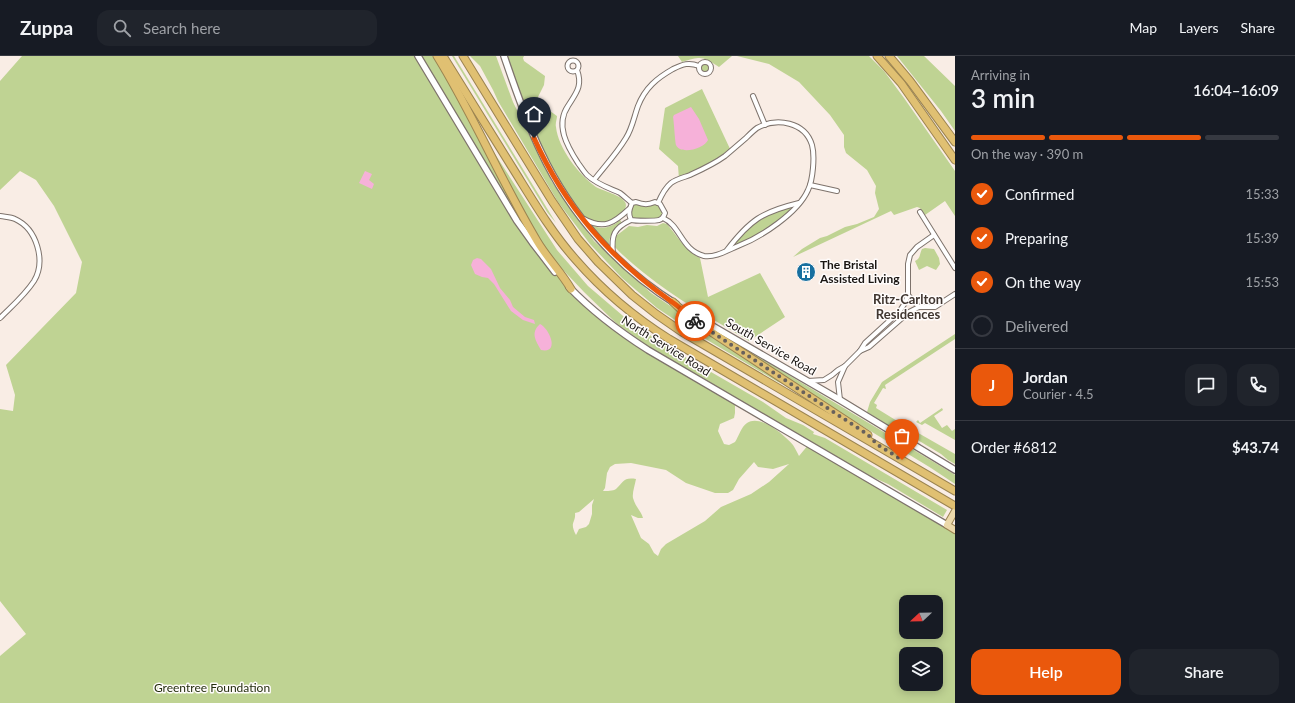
<!DOCTYPE html>
<meta charset="utf-8">
<style>
:root{--surface:#171b24;--page:#20242c;--text:#f1f3f6;--muted:#9ea1a6;--line:#363941;--accent:#ea580c}
body{margin:0;font-family:Lato,sans-serif;background:var(--page);color:var(--text);height:100vh;display:flex;flex-direction:column;font-size:15px;white-space:nowrap}
*{box-sizing:border-box;margin:0}
p{font-size:13px;color:var(--muted)}
.icon{flex:none;width:22px;height:22px;fill:none;stroke:currentColor;stroke-width:2;stroke-linecap:round;stroke-linejoin:round}
.map{position:relative;flex:1;overflow:hidden}
.details{display:flex;flex-direction:column;background:var(--surface);width:340px}
.details>*{flex:none}
.needle{width:26px;rotate:248deg}
.controls{position:absolute;left:899px;top:539px;display:grid;gap:8px}
.controls a{display:grid;place-items:center;width:44px;height:44px;border-radius:8px;background:var(--surface);box-shadow:0 2px 10px #0003;font-size:20px}
.pin{position:absolute;display:grid;place-items:center;width:34px;height:34px;color:#fff;margin:-41px -17px;border-radius:50% 50% 50% 0;rotate:-45deg;box-shadow:0 0 4px #0007}
.pin .icon{rotate:45deg}
.courier{position:absolute;display:grid;place-items:center;width:40px;height:40px;margin:-20px;border:3px solid #ea580c;border-radius:50%;background:#fff;color:#222;box-shadow:0 1px 5px #0007}
.head em{font-style:normal;font-weight:600}
.head div{display:flex;flex-direction:column-reverse}
.head{display:flex;align-items:center;justify-content:space-between;height:68px;padding:0 16px}
h1{font-size:26px;font-weight:600;line-height:30px}
.bar{display:grid;grid-template-columns:repeat(4,1fr);gap:6px 4px;align-content:center;height:48px;padding:0 16px}
.bar i{height:5px;border-radius:3px;background:var(--line)}
.bar .selected{background:var(--accent)}
.bar p{grid-column:span 4}
.line{display:flex;align-items:center;gap:10px;padding:0 16px;border-top:1px solid var(--line)}
.line div{flex:1}
.round{display:grid;place-items:center;flex:none;width:42px;height:42px;border-radius:12px;background:var(--page)}
ol{padding:0 16px;list-style:none}
li{display:flex;align-items:center;gap:12px;height:44px}
li p{margin-inline-start:auto}
li .icon{padding:4px;border-radius:50%;background:var(--accent);color:#fff;stroke-width:4}
li:last-child{color:var(--muted)}
li i{width:22px;height:22px;border:2px solid var(--line);border-radius:50%}
.button{display:flex;gap:8px;margin-top:auto;padding:8px 16px}
.button a{flex:1;height:46px;border-radius:12px;background:var(--accent);color:#fff;font-size:16px;font-weight:600;line-height:46px;text-align:center}
.button a+a{background:var(--page);color:var(--text)}
header{display:flex;align-items:center;gap:24px;box-sizing:border-box;height:56px;padding:0 20px;background:var(--surface);border-bottom:1px solid var(--line)}
header strong{font-size:19px}
nav{display:flex;gap:22px;margin-inline-start:auto;font-size:14px}
.search{width:280px;height:36px;background:var(--page);display:flex;align-items:center;gap:10px;box-sizing:border-box;padding:0 14px;border-radius:12px;color:var(--muted);font-size:15px}
main{display:flex;flex:1;min-height:0}
.map>svg:first-child{display:block}
.green{fill:#bfd393;fill-rule:evenodd}
.water{fill:#f6b1d9}
.lines{fill:none;stroke-linecap:round;stroke-linejoin:round}
.street-casing{stroke:#7e736c;stroke-width:6}
.secondary-casing{stroke:#7e736c;stroke-width:8}
.primary-casing{stroke:#9b8451;stroke-width:8}
.highway-casing{stroke:#9b8451;stroke-width:9}
.street{stroke:#fff;stroke-width:4}
.secondary{stroke:#fff;stroke-width:5.5}
.primary{stroke:#ecd9aa;stroke-width:6}
.highway{stroke:#e0c072;stroke-width:7}
.done{stroke:#68615c;stroke-width:4;stroke-dasharray:0 7.2}
.route{stroke:#ea580c;stroke-width:5}
.labels{text-anchor:middle;stroke-width:3;stroke-linejoin:round;paint-order:stroke}
.poi-label{font-size:12px;font-weight:bold;fill:#1a1613;stroke:#fffcfb;text-anchor:start}
.street-label{font-size:12px;fill:#1a1613;stroke:#fffcfb}
.park-label{font-size:12px;fill:#252e0f;stroke:#fffcfb}
.neighbourhood-label{font-size:13px;font-weight:bold;fill:#403630;stroke:#fffcfb}
</style>
<header>
<strong>Zuppa</strong>
<div class="search"><svg class="icon" aria-label="search" viewBox="0 0 24 24"><circle cx="10" cy="10" r="6"/><path d="M15 15l6 6"/></svg>Search here</div>
<nav><a>Map</a><a>Layers</a><a>Share</a></nav>
</header>
<main>
<div class="map">
<svg width="955" height="647" viewBox="0 0 955 647">
<rect width="100%" height="100%" fill="#f9ede5"/>
<g class="green">
<path d="M22,0H418L510,153L558,219L618,273L735,347V357L734,362L720,368L718,375L724,388L729,389L735,386C739,380 741,371 747,367C761,358 784,379 793,389C795,392 797,396 799,400L809,388L955,474V647H0V600L26,578L0,545V353L13,355L15,339L6,309L76,237L82,206L54,150L36,124L20,115L0,134V25ZM754,406L758,411L773,413L789,408L769,426L751,438L721,451L705,465L666,488L661,493L658,500L654,497L649,488L641,482L631,459L638,462H643C641,455 635,450 633,442C632,437 635,429 636,423C623,421 624,426 616,433C613,435 607,435 603,435L605,432L607,417L610,411L615,408L631,407L666,414L686,427L715,437H728L733,434L739,423ZM594,443L592,449V458L589,468L586,471L579,473L576,479C569,466 576,467 575,457L579,456ZM906,546H936V576H906ZM906,598H936V628H906Z"/>
<polygon points="420,0 433,0 453,33 516,153 514,153"/>
<polygon points="452,0 454,0 556,167 547,156"/>
<polygon points="470,0 496,0 513,46 552,126 594,185 651,237 791,331 778,326 687,272 657,252 622,222 590,188 558,146 498,45 493,34 480,10"/>
<path d="M507,0H524L523,2L524,5L545,20L544,29L536,45L557,60C557,63 555,68 556,71C558,92 579,119 596,131C603,135 621,139 625,146C628,151 623,156 620,159C612,167 596,171 587,163C579,155 573,145 567,136C539,94 524,47 507,0Z"/>
<path d="M678,0H732L719,11C702,0 702,0 682,6Z"/>
<polygon points="737,0 869,0 884,15 904,42 955,115 955,160 945,145 925,159 920,152 917,151 894,159 891,155 793,201 802,193 820,182 827,180 845,171 857,168 874,161 879,153 875,137 876,130 867,114 846,97 844,91 844,79 830,59 799,26 769,8"/>
<polygon points="897,0 924,0 955,30 955,75 941,55"/>
<circle cx="705" cy="12" r="6"/>
<polygon points="702,33 731,95 723,101 679,123 678,110 659,93 665,52"/>
<polygon points="484,81 557,194 588,230 629,265 666,290 763,346 786,362 803,369 814,376 813,378 825,382 947,454 943,461 888,428 872,421 653,294 617,268 584,236 548,198 523,155"/>
<polygon points="655,146 660,148 665,157 660,164 631,164 629,152 632,147 643,148"/>
<polygon points="799,147 770,173 727,195 740,177 766,157"/>
<path d="M620,164L622,167C613,175 607,181 610,193L589,168C600,174 610,173 620,164Z"/>
<path d="M663,167L667,168C677,180 686,195 700,202L708,241L760,217L785,261L749,285C713,263 676,243 644,217C633,208 623,200 614,190L616,180L629,170L638,171L647,169L657,170Z"/>
<path d="M925,192L934,193L939,202L940,208L936,214L927,210L919,214L915,205C921,202 919,199 922,193Z"/>
<path d="M955,278V283L885,329L886,333L883,332L874,347L877,349L876,352L902,368L905,366L903,370C892,376 877,362 867,356L870,346L882,326Z"/>
<polygon points="747,294 952,417 955,419 955,428 931,412 836,354 749,297"/>
<polygon points="942,352 943,354 934,360 942,372 947,369 952,375 955,373 955,384 925,367 922,369 916,366 918,364 920,367"/>
<polygon points="912,370 914,371 913,374 955,398 955,408 948,404 941,398 911,380 909,375"/>
</g>
<g class="water">
<path d="M691,51L699,63L708,84C704,93 680,99 676,89C675,87 674,66 673,61L674,59Z"/>
<polygon points="365,115 372,118 369,124 374,128 372,133 359,127"/>
<polygon points="477,202 481,203 491,213 500,232 510,244 513,251 525,261 534,264 535,268 523,264 511,255 494,228 488,222 482,221 475,218 471,209 473,204"/>
<path d="M540,268C550,273 560,298 541,294C536,285 530,277 540,268Z"/>
</g>
<g class="lines">
<defs>
<g id="street">
<circle cx="573" cy="10" r="5.5"/>
<circle cx="705" cy="12" r="6"/>
<path d="M577,14C583,30 576,37 568,50C555,69 567,90 578,107C581,111 584,116 587,119C596,128 609,132 620,137C624,140 628,144 632,147"/>
<polyline points="753,40 765,69"/>
<path d="M594,124C605,110 617,97 626,82C632,73 634,61 638,50C645,32 657,22 673,13C683,8 689,6 699,10"/>
<polyline points="810,129 837,135"/>
<path d="M636,146C644,149 648,149 655,146L660,148L665,157C664,160 663,163 659,164C656,165 635,165 631,164C628,158 629,154 632,147Z"/>
<path d="M658,147C661,140 665,132 671,127C676,123 685,121 690,119C703,113 714,108 725,100C732,94 739,88 746,82C749,79 753,75 757,72C777,61 805,66 812,89C815,100 813,124 808,134C798,157 761,181 738,190C728,194 715,202 704,200C681,194 681,170 663,162"/>
<polyline points="920,156 955,212"/>
<path d="M0,160C5,161 11,161 15,163C37,173 46,205 34,225C25,239 12,250 0,262"/>
<path d="M584,163C604,174 614,167 629,153"/>
<path d="M727,194C750,164 762,156 799,147"/>
<path d="M613,197C611,179 614,172 631,164"/>
<polyline points="908,239 919,251"/>
<polyline points="860,295 869,291 909,256 919,251 935,251 955,238"/>
<polyline points="808,325 824,324 832,319 838,314 845,310 860,295 865,287 899,256 905,247 908,239 908,208 910,199 917,191 934,179"/>
<polyline points="840,344 838,326 845,310"/>
</g>
<g id="secondary">
<polyline points="418,0 517,165 532,186 555,216"/>
<path d="M504,0C515,32 526,65 541,96C570,158 618,212 676,248"/>
<path d="M569,231C592,255 620,276 648,294L947,469"/>
<polyline points="683,253 840,344 955,414"/>
</g>
<polyline id="primary" points="955,455 947,469 955,474"/>
<g id="highway">
<path d="M437,0C474,60 501,125 537,185C547,202 561,216 571,233"/>
<path d="M443,0C466,37 489,74 512,111C532,143 551,176 576,204C603,235 634,261 669,283L955,450"/>
<polyline points="463,0 552,145 578,183 598,206 632,239 656,258 682,276 955,435"/>
<polyline points="877,0 901,27 955,104"/>
<polyline points="889,0 910,25 955,86"/>
<polyline points="673,246 690,262 868,379"/>
</g>
</defs>
<use href="#street" class="street-casing"/>
<use href="#secondary" class="secondary-casing"/>
<use href="#primary" class="primary-casing"/>
<use href="#highway" class="highway-casing"/>
<use href="#street" class="street"/>
<use href="#secondary" class="secondary"/>
<use href="#primary" class="primary"/>
<use href="#highway" class="highway"/>
</g>
<g class="lines">
<polyline class="done" points="695,265 867,378 878,389 902,404"/>
<path class="route" d="M534,82C565,151 610,202 672,246C680,251 687,259 695,265"/>
</g>
<defs>
<symbol id="building-disc" viewBox="-11 -11 22 22"><circle r="9.5" fill="#176f9f" stroke="#fffcfb"/><path d="M-4-6H4V6H1V3H-1V6H-4ZM-2.5-4.3h1.7v1.8h-1.7ZM.8-4.3h1.7v1.8H.8ZM-2.5-1h1.7V.8h-1.7ZM.8-1h1.7V.8H.8Z" fill="#fff"/></symbol>
</defs>
<g fill-rule="evenodd">
<use href="#building-disc" x="795" y="205" width="22" height="22"/>
</g>
<g class="labels">
<g class="poi-label">
<text x="820" y="213">The Bristal<tspan x="820" dy="14">Assisted Living</tspan></text>
</g>
<g class="street-label">
<text transform="translate(666 290) rotate(32)" y="4">North Service Road</text>
<text transform="translate(771 291) rotate(30)" y="4">South Service Road</text>
</g>
<g class="park-label">
<text x="212" y="636">Greentree Foundation</text>
</g>
<g class="neighbourhood-label">
<text x="908" y="248">Ritz-Carlton<tspan x="908" dy="15">Residences</tspan></text>
</g>
</g>
</svg>
<div class="controls">
<a><svg class="needle" viewBox="-14 -14 28 28"><path d="M0-13l5 13h-10z" fill="#e53935"/><path d="M0 13l5-13h-10z" fill="#9ea1a6"/></svg></a>
<a><svg class="icon" aria-label="layers" viewBox="0 0 24 24"><path d="M12 4l9 5-9 5-9-5zM3 14l9 5 9-5"/></svg></a>
</div>
<div class="pin" style="left:902px;top:404px;background:#ea580c"><svg class="icon" aria-label="bag" viewBox="0 0 24 24"><path d="M5 8h14l-1 12H6zM9 8a3 3 0 0 1 6 0"/></svg></div>
<div class="pin" style="left:534px;top:82px;background:#1f2937"><svg class="icon" aria-label="home" viewBox="0 0 24 24"><path d="M3 11l9-7 9 7M6 9v11h12V9"/></svg></div>
<div class="courier" style="left:695px;top:265px"><svg class="icon" aria-label="bike" viewBox="0 0 24 24"><circle cx="6" cy="16" r="4"/><circle cx="18" cy="16" r="4"/><path d="M6 16l4-8h5l3 8M10 8l3 8H6M13 5h3"/></svg></div>
</div>
<section class="details">
<div class="head"><div><h1>3 min</h1><p>Arriving in</p></div><em>16:04–16:09</em></div>
<div class="bar"><i class="selected"></i><i class="selected"></i><i class="selected"></i><i></i><p>On the way · 390 m</p></div>
<ol>
<li><svg class="icon" aria-label="check" viewBox="0 0 24 24"><path d="M5 12l5 5 9-10"/></svg>Confirmed<p>15:33</p></li>
<li><svg class="icon" aria-label="check" viewBox="0 0 24 24"><path d="M5 12l5 5 9-10"/></svg>Preparing<p>15:39</p></li>
<li><svg class="icon" aria-label="check" viewBox="0 0 24 24"><path d="M5 12l5 5 9-10"/></svg>On the way<p>15:53</p></li>
<li><i></i>Delivered</li>
</ol>
<div class="line" style="height:72px"><b class="round" style="background:var(--accent);color:#fff">J</b><div><b>Jordan</b><p>Courier · 4.5</p></div><a class="round"><svg class="icon" aria-label="chat" viewBox="0 0 24 24"><path d="M4 5h16v11H9l-5 4z"/></svg></a><a class="round"><svg class="icon" aria-label="phone" viewBox="0 0 24 24"><path d="M5 4h4l2 5-3 2q2 4 5 5l2-3 5 2v4C11 20 4 13 5 4z"/></svg></a></div>
<div class="line" style="height:52px"><div>Order #6812</div><b>$43.74</b></div>
<div class="button"><a>Help</a><a>Share</a></div>
</section>
</main>
